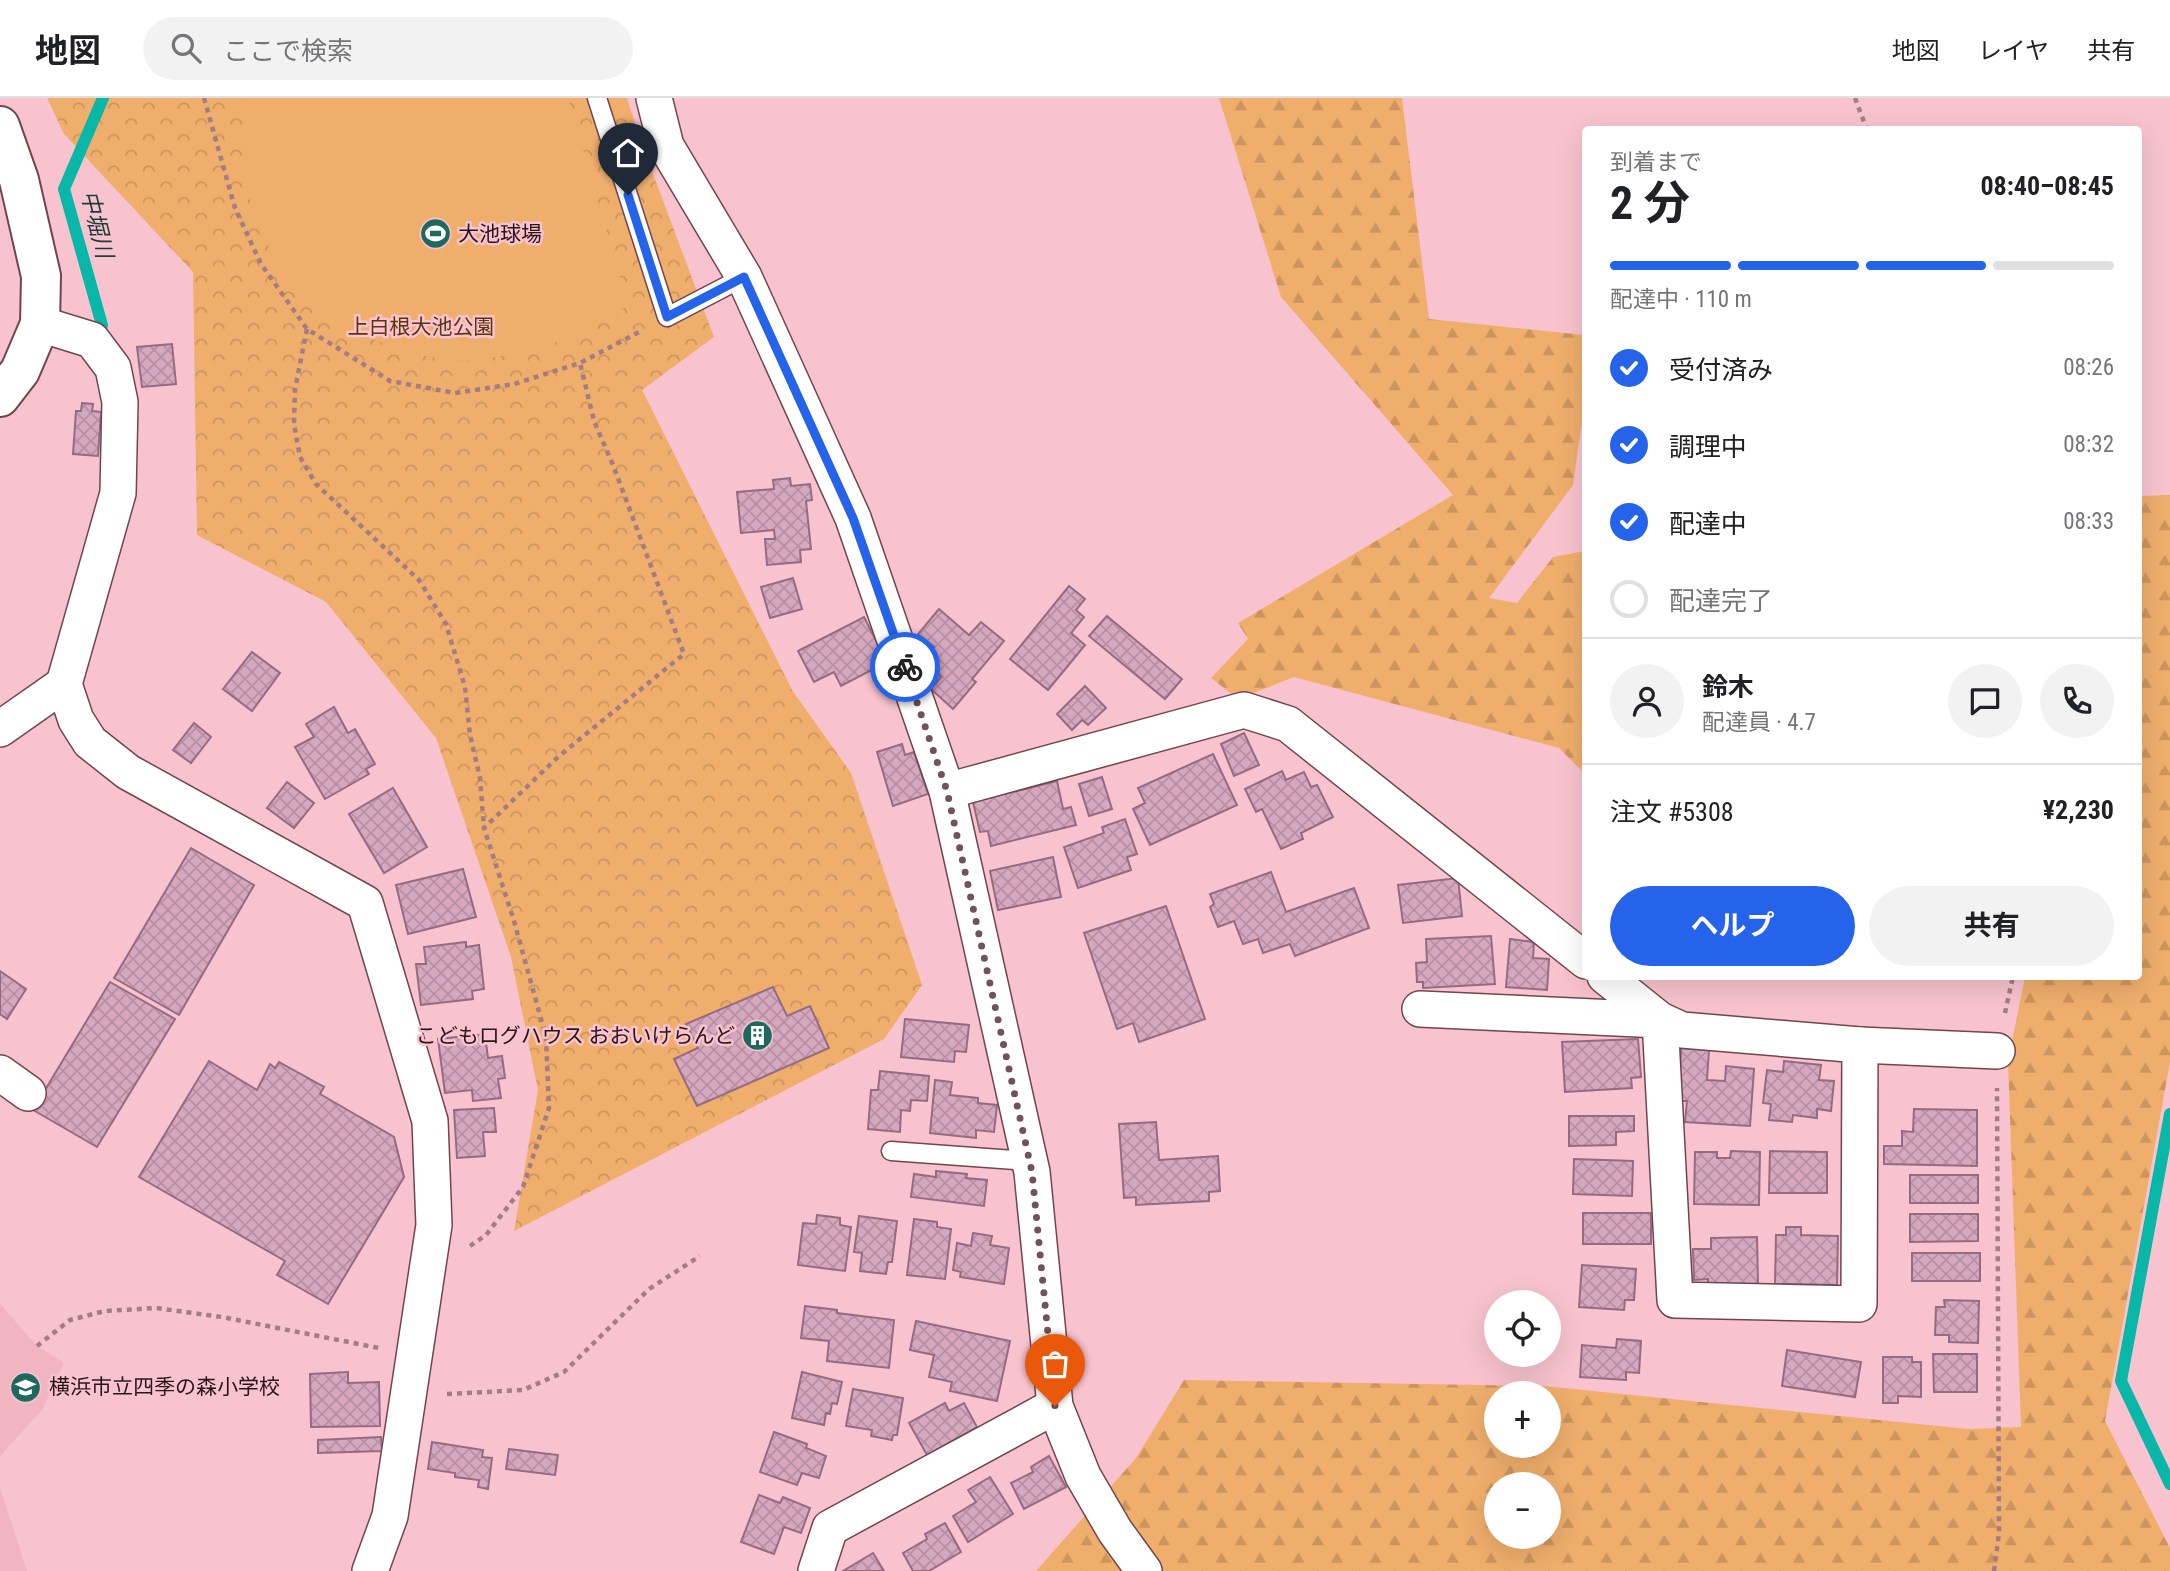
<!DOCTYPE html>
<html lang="ja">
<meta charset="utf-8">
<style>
:root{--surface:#fff;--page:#f2f2f2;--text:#202124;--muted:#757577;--line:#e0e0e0;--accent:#2563eb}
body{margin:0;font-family:"Roboto Condensed","Noto Sans JP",sans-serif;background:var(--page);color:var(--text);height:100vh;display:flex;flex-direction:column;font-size:26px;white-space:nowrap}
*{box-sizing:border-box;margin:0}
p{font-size:23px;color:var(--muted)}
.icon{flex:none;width:38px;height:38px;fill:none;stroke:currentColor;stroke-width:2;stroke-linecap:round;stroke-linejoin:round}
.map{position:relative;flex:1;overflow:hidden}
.panel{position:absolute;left:1582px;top:28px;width:560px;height:854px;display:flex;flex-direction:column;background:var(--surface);border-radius:7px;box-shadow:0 7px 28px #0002}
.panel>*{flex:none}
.fabs{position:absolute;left:1484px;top:1192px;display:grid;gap:14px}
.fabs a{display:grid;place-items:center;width:77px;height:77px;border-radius:50%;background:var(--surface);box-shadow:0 7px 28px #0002;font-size:35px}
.pin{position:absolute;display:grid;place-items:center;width:60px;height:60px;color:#fff;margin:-72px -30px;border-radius:50% 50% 50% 0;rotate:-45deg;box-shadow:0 0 7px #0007}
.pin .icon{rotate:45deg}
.courier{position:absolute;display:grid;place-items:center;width:70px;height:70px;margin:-35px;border:5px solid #2563eb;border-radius:50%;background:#fff;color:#222;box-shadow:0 2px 9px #0007}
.summary em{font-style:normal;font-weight:700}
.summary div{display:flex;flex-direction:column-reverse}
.summary{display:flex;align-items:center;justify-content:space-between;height:119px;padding:0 28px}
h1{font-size:46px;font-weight:700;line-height:52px}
.bar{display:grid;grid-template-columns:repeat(4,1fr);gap:10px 7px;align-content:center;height:84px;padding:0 28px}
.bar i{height:9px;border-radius:5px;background:var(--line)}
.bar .active{background:var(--accent)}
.bar p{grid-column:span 4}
.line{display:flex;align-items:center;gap:18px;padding:0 28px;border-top:2px solid var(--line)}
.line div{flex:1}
.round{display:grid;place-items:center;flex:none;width:74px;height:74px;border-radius:37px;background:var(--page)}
ol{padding:0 28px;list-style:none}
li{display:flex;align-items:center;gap:21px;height:77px}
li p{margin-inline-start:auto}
li .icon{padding:7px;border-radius:50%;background:var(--accent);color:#fff;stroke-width:4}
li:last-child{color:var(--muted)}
li i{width:38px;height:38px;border:4px solid var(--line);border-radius:50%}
.primary-button{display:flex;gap:14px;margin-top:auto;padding:14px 28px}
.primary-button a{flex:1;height:80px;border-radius:42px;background:var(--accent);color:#fff;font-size:28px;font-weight:700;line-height:80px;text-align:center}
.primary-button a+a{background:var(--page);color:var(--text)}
header{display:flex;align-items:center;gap:42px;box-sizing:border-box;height:98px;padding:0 35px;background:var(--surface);border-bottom:2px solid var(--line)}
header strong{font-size:33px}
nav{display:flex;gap:38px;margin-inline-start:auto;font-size:24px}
.search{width:490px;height:63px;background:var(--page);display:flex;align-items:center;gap:18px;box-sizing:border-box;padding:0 24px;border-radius:38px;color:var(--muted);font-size:26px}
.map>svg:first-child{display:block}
.built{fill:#f1b5c1}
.forest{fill:url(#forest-firs);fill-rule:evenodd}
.park{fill:url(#park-crowns)}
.pitch{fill:#efae6c}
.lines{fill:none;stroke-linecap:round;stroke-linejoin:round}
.stream{stroke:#09b7a9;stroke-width:12}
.building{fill:url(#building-cross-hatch);stroke:#956b82;stroke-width:2}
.service-casing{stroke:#71454f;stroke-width:21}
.minor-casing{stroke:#71454f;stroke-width:38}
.tertiary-casing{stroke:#71454f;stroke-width:42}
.path{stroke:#a37c84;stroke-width:4.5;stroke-dasharray:5 5;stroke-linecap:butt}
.service{stroke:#fff;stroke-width:18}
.minor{stroke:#fff;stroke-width:35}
.tertiary{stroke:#fff;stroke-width:38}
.done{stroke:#715258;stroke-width:7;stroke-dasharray:0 12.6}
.route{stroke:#2563eb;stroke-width:9}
.labels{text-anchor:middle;stroke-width:5;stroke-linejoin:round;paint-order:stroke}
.poi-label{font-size:21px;fill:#281519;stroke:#f8c3ce;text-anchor:start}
.park-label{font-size:21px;fill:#59360c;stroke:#f8c3ce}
.water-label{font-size:23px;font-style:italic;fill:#1d3b37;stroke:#f8c3ce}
</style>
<header>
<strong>地図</strong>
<div class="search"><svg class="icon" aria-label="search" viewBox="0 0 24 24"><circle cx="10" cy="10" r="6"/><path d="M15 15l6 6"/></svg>ここで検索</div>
<nav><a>地図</a><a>レイヤ</a><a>共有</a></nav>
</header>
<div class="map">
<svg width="2170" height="1473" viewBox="0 0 2170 1473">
<defs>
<pattern id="forest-firs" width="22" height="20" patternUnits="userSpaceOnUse" patternTransform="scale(1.75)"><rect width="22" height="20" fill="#efae6c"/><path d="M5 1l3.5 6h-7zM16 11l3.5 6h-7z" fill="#cd955d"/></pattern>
<pattern id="park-crowns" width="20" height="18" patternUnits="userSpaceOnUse" patternTransform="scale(1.75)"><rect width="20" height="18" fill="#efae6c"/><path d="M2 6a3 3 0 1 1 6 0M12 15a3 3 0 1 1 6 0" fill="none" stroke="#cd955d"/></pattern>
<pattern id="building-cross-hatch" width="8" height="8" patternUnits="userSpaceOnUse" patternTransform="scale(1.75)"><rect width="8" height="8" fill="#d5a8c0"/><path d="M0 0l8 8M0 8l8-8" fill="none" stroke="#b790a4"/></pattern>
</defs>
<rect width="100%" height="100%" fill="#f8c3ce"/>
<g class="built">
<polygon points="0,1206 37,1248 64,1265 42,1312 0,1358"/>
<polygon points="0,1390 27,1473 0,1473"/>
</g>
<g class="forest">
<polygon points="1219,0 1402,0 1429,221 1585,237 1585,302 1573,387 1489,500 1517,505 1553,459 1585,453 1585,676 1559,650 1294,579 1238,601 1211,580 1248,541 1238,525 1453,397 1281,199"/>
<path d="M2170,397V964L2105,1323L2170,1450V1473H1036L1136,1360L1184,1282L1544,1288L1968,1331L2021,1329L2008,963L2025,879L2138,878L2139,398ZM1496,1295H1549V1348H1496ZM1496,1386H1549V1438H1496Z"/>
</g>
<polygon class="park" points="47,0 627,0 640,41 714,239 642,292 792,592 851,675 922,887 884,941 514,1133 538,992 511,859 436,640 326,504 197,437 193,174 64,36"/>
<path class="pitch" d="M246,0H568L628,207C615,216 601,226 587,232C549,249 505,261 463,262C435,262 411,255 385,246C279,207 228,110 246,0Z"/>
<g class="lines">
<g class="stream">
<polyline points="102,227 64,91 103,0"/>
<polyline points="2170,1016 2121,1283 2170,1386"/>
</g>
</g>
<g class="building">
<polygon points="172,246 176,286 142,289 137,249"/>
<polygon points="82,305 93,306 92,313 101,314 98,358 73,356 76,313 81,313"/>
<polygon points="790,380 791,388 810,386 812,402 806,403 811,451 800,452 801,464 767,467 765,441 775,441 774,432 741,435 737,394 774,391 773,382"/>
<polygon points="793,480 802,511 770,520 761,489"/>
<polygon points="1069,488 1085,501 1076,512 1084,519 1071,535 1085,547 1048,592 1010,561"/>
<polygon points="939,511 969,537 981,524 1004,543 972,581 976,584 953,611 931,591 941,579 923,562 934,549 918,536"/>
<polygon points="1107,518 1182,581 1165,601 1089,538"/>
<polygon points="864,519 887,564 841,588 834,574 814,584 798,553"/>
<polygon points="252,554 280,575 252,613 223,591"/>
<polygon points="1085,588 1106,610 1088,627 1082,622 1072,632 1057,616"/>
<polygon points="334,609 348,635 355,631 375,666 366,671 369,676 325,701 295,649 314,639 306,626"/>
<polygon points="194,625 211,639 191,665 173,652"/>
<polygon points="1244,635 1259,667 1234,678 1221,646"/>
<polygon points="902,646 905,657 914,654 928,696 893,708 877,654"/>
<polygon points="1213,656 1237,707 1150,747 1133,711 1145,705 1138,690"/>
<polygon points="1282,673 1286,682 1304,674 1311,689 1317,687 1333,719 1301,735 1303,741 1281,751 1262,711 1256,714 1245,691"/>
<polygon points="1102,679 1112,711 1089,718 1079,686"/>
<polygon points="1057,683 1063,711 1071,709 1076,727 991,748 988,733 980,734 973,704"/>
<polygon points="287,684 314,705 294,730 267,710"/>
<polygon points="393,690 427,749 384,775 349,716"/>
<polygon points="1125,721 1137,756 1127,759 1131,772 1078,790 1064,749 1104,735 1102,729"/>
<polygon points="191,750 254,787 179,917 114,880"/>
<polygon points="1053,759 1061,799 998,812 990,773"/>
<polygon points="463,771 476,819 408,836 396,787"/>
<polygon points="1271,774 1286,814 1354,790 1369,830 1295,858 1290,846 1263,855 1258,841 1243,846 1234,823 1218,829 1210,809 1214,806 1210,796"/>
<polygon points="1458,780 1462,818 1403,825 1398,787"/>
<polygon points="1166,808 1205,921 1139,944 1133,925 1117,931 1084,835"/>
<polygon points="1491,838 1495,886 1423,890 1423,884 1417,884 1416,865 1427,864 1426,841"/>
<polygon points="1510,841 1534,844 1533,860 1549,861 1547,892 1506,889"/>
<polygon points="466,844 466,849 479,847 484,891 472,893 473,901 421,907 416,866 426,866 424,849"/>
<polygon points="0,873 26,891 7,921 0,916"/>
<polygon points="110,884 175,921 97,1049 33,1012"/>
<polygon points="773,889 787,918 810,908 829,950 697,1008 674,961 698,950 686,926"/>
<polygon points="905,921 969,927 966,954 955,953 954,964 901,959"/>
<polygon points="485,936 488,960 502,958 505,980 498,981 501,1000 473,1003 472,992 445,995 438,941"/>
<polygon points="1638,941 1641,979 1631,980 1632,990 1565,994 1562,944"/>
<polygon points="1681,950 1709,952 1707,982 1725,983 1726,968 1754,971 1750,1028 1685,1024 1687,1003 1679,1003"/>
<polygon points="209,963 257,992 270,966 275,970 279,964 324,989 320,996 394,1039 404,1079 328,1206 277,1177 285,1163 139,1079"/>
<polygon points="1784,963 1821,967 1819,982 1834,983 1831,1013 1817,1011 1817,1020 1793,1017 1792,1024 1769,1022 1771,1006 1763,1005 1767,972 1783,974"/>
<polygon points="880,973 929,978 927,1003 911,1002 910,1013 901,1012 900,1034 868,1031 871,992 878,992"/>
<polygon points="935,982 952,984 950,997 978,1000 978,1005 997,1007 994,1034 976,1032 976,1040 930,1035"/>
<polygon points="494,1010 496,1034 483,1034 485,1058 457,1060 454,1012"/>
<polygon points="1914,1011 1977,1012 1977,1068 1884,1066 1884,1048 1902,1048 1902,1033 1913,1034"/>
<polygon points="1569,1018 1634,1018 1634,1033 1616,1034 1616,1047 1569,1048"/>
<polygon points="1156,1024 1159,1062 1218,1058 1220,1093 1209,1094 1209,1103 1136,1107 1136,1099 1124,1100 1119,1026"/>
<polygon points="1731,1053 1760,1054 1759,1107 1694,1106 1695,1054 1717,1054 1717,1060 1730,1060"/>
<polygon points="1770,1053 1827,1054 1827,1095 1769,1095"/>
<polygon points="1574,1061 1633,1063 1632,1098 1573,1096"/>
<polygon points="936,1073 967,1076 966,1080 987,1082 984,1108 911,1099 914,1076 936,1079"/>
<rect x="1910" y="1077" width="68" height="28"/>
<rect x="1583" y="1115" width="68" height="31"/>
<polygon points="1910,1116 1978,1116 1978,1143 1910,1144"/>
<polygon points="817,1117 840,1120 840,1127 851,1129 845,1173 798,1167 803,1125 816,1126"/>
<polygon points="859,1118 897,1123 892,1164 888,1164 886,1176 860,1173 862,1155 854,1154"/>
<polygon points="914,1121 937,1124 937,1129 951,1131 945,1181 907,1177"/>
<polygon points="1786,1129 1801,1129 1801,1137 1838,1138 1837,1187 1775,1186 1776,1137 1786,1137"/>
<polygon points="973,1135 992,1138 990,1147 1009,1150 1004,1186 960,1179 961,1174 953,1172 957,1145 971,1148"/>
<polygon points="1757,1139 1758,1186 1708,1187 1708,1181 1694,1182 1693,1151 1711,1151 1711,1140"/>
<rect x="1912" y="1155" width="68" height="28"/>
<polygon points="1582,1167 1636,1171 1634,1202 1625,1202 1624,1212 1579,1209"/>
<polygon points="1944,1202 1979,1203 1978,1245 1949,1244 1949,1237 1935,1237 1936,1209 1945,1209"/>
<polygon points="805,1208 837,1212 837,1215 894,1222 889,1270 827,1263 829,1243 801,1240"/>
<polygon points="916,1223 1010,1243 997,1303 950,1293 952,1284 929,1279 934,1257 910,1252"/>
<polygon points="1617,1241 1641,1243 1639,1275 1626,1274 1626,1282 1580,1279 1582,1247 1616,1250"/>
<polygon points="1787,1252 1861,1264 1855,1299 1782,1288"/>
<polygon points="1933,1256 1977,1256 1977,1294 1934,1294"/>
<polygon points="1883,1259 1912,1259 1912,1264 1921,1264 1921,1299 1898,1298 1898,1305 1883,1305"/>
<polygon points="348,1274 348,1285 379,1284 380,1328 311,1329 310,1276"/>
<polygon points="802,1274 842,1284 837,1306 832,1305 830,1316 826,1315 824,1327 792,1320"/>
<polygon points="853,1291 903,1300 897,1337 893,1337 892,1342 871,1338 872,1332 846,1328"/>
<polygon points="945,1305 949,1313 964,1305 977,1329 927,1357 909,1325"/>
<polygon points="774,1334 807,1346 806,1350 826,1358 819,1380 802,1375 797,1387 760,1374"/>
<polygon points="381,1339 382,1353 318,1355 318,1342"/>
<polygon points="432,1344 483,1352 482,1359 492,1360 488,1391 478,1389 479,1382 455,1379 455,1375 428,1371"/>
<polygon points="509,1351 558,1357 555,1377 506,1371"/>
<polygon points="1049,1358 1066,1389 1024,1411 1011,1385 1033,1374 1031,1369"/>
<polygon points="990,1379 1013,1416 968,1444 953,1418 976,1404 968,1392"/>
<polygon points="759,1397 780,1405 783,1399 810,1410 801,1435 784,1429 774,1456 741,1444"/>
<polygon points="945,1425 961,1454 929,1473 913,1473 903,1455 927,1441 925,1436"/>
<polygon points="873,1455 884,1473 843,1473"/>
</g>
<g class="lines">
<defs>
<g id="service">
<polyline points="597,0 667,219 744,179"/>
<polyline points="891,1053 1029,1063"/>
</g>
<g id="minor">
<polyline points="654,0 666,48 744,179 853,420 947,693 1032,1074 1055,1308 1083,1378 1115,1433 1144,1473"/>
<polyline points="40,226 92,242 113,270 120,304 118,395 64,586 76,622 90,644 128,674 365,805 430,1023 434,1127 390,1418 370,1473"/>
<polyline points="0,631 64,586"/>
<polyline points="947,693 1244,612 1288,626 1586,863"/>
<polyline points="1420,911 1660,922 1682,932 1860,947 1859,1206 1675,1202 1660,922 1605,878"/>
<polyline points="1860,947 1997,953"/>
<polyline points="0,975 28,995"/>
<polyline points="816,1473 830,1430 1055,1308"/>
</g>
<polyline id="tertiary" points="0,28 19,82 41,178 40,226 20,273 0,299"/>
</defs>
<use href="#service" class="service-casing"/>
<use href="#minor" class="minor-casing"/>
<use href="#tertiary" class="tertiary-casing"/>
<g class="path">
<polyline points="204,0 235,110 261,166 307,231 390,283 455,295 514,286 580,265 641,233"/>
<polyline points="1855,0 1867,32"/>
<polyline points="307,231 295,291 294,326 300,359 316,386 419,482 446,526 465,589 470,637 480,680 484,730"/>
<polyline points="2005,915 2013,878"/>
<polyline points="470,1148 486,1137 523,1089 549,1010 546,939 514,823 484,730 559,658 684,556 613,367 594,323 580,265"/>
<polyline points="37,1248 70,1222 105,1213 156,1210 222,1219 379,1250"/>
<polyline points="447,1296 523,1292 564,1274 649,1191 700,1158"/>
<polyline points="1994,1473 1999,1435 1997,990"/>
</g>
<use href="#service" class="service"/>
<use href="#minor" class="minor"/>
<use href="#tertiary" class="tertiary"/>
</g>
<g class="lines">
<polyline class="done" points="905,569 947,693 1032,1074 1055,1308"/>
<polyline class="route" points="628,97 667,219 744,179 853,420 905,569"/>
</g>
<defs>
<symbol id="stadium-disc" viewBox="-11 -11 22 22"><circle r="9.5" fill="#1e6860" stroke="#f8c3ce"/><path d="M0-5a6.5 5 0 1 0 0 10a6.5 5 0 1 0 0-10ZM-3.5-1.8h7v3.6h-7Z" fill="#fff"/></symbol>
<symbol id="building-disc" viewBox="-11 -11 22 22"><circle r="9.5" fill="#1e6860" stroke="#f8c3ce"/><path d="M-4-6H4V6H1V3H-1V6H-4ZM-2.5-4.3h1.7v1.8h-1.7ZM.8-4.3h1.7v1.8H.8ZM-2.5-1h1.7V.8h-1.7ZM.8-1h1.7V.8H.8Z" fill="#fff"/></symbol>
<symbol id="school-disc" viewBox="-11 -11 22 22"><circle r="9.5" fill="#1e6860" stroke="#f8c3ce"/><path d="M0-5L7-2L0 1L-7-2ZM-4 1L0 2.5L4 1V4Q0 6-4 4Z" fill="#fff"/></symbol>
</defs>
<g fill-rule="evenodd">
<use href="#stadium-disc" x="418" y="118" width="35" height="35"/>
<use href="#building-disc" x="740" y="920" width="35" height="35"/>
<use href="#school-disc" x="8" y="1272" width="35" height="35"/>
</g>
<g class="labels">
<g class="poi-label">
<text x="458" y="143">大池球場</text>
<text x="735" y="945" text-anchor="end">こどもログハウス おおいけらんど</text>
<text x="49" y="1296">横浜市立四季の森小学校</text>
</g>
<g class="park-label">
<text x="421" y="236">上白根大池公園</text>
</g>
<g class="water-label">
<text transform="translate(97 126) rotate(76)" y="8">中堀川</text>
</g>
</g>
</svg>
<div class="fabs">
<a><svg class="icon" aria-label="locate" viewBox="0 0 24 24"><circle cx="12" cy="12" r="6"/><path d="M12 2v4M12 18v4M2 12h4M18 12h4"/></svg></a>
<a>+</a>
<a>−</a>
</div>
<div class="pin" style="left:1055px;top:1308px;background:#ea580c"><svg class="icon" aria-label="bag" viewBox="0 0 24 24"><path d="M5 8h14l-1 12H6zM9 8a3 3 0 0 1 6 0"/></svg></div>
<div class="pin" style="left:628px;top:97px;background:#1f2937"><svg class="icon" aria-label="home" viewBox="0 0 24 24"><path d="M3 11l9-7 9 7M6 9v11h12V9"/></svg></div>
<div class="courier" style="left:905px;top:569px"><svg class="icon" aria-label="bike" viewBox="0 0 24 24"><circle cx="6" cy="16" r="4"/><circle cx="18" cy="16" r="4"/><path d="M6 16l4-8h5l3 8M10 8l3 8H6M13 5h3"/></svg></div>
<section class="panel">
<div class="summary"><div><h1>2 分</h1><p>到着まで</p></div><em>08:40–08:45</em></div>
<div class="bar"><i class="active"></i><i class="active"></i><i class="active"></i><i></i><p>配達中 · 110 m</p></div>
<ol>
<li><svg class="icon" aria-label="check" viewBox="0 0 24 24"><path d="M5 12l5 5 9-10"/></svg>受付済み<p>08:26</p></li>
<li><svg class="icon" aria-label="check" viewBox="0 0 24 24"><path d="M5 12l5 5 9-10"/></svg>調理中<p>08:32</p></li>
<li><svg class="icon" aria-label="check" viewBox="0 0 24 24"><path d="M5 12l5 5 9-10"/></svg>配達中<p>08:33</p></li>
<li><i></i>配達完了</li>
</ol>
<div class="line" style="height:126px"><a class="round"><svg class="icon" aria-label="person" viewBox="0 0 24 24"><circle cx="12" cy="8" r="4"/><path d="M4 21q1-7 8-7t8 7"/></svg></a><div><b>鈴木</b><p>配達員 · 4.7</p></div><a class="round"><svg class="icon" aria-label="chat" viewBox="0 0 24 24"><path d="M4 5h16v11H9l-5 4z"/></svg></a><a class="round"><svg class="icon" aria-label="phone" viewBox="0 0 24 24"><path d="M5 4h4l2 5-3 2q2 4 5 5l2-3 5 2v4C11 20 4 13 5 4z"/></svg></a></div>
<div class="line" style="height:91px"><div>注文 #5308</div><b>¥2,230</b></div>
<div class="primary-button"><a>ヘルプ</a><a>共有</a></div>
</section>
</div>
